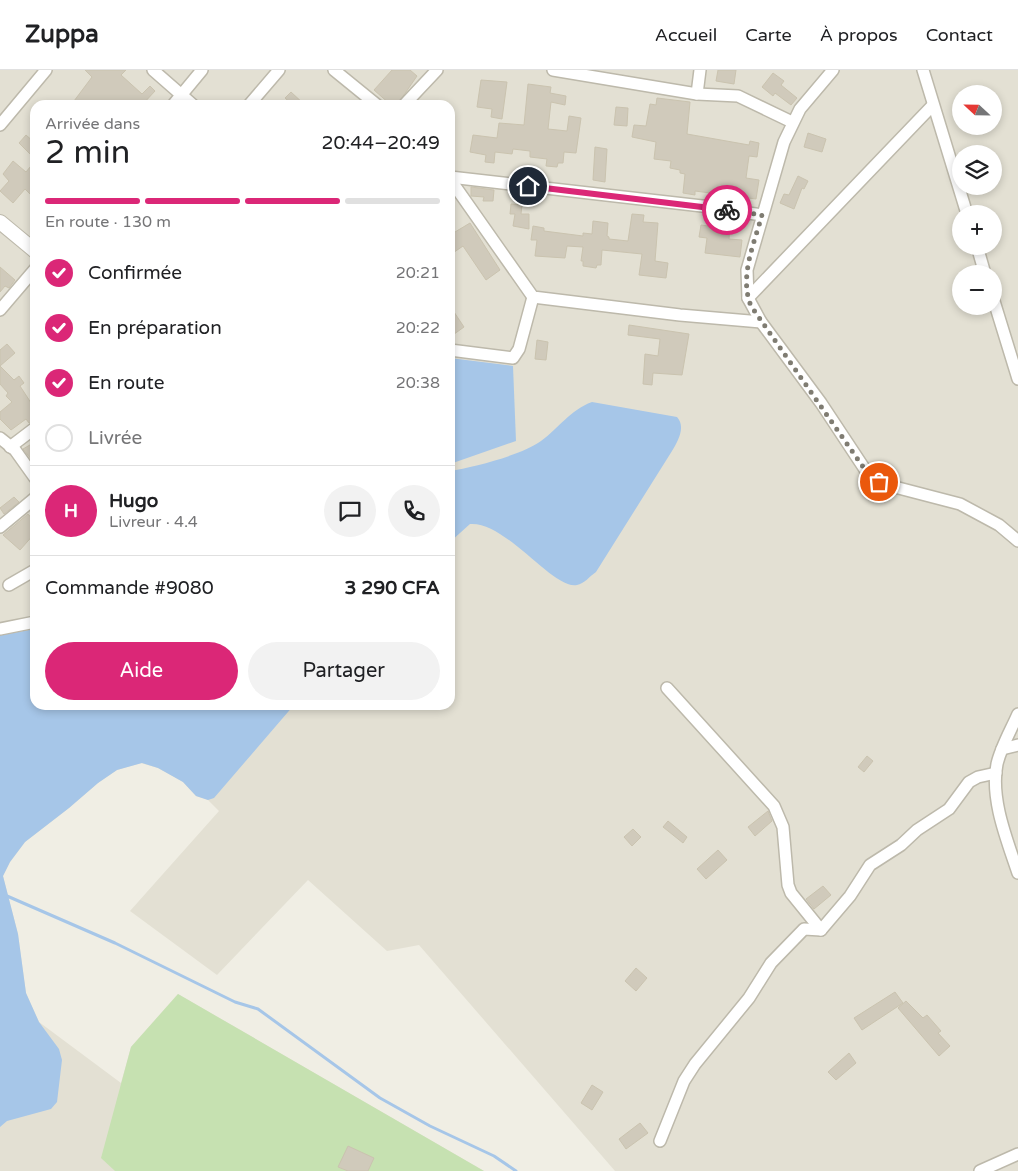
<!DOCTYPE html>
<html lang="fr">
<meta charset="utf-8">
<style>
:root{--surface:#fff;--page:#f2f2f2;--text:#202124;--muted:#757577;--line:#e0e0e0;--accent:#db2777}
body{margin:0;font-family:"Varela Round",sans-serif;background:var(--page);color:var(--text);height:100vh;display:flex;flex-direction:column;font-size:19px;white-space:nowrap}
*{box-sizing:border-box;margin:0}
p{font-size:16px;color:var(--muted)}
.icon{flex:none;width:28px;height:28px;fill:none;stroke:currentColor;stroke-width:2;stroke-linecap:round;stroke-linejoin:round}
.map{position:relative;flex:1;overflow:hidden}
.side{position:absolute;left:30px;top:30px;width:425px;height:610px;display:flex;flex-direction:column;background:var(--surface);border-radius:15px;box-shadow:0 2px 8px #0003}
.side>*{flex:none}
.needle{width:32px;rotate:292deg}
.controls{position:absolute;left:952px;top:15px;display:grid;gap:10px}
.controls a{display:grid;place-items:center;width:50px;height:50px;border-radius:50%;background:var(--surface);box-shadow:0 2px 8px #0003;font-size:25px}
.pin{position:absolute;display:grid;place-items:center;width:42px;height:42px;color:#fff;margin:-21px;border:2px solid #fff;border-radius:50%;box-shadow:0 1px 5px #0007}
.courier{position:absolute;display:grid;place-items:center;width:50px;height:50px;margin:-25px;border:4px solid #db2777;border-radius:50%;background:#fff;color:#222;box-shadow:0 1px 6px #0007}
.head em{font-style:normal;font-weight:600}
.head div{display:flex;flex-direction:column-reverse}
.head{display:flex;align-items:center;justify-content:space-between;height:85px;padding:0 15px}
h1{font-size:32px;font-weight:600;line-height:38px}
.bar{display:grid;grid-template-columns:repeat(4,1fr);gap:8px 5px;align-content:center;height:60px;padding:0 15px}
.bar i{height:6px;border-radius:4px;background:var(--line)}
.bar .selected{background:var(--accent)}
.bar p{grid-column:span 4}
.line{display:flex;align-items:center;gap:12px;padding:0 15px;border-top:1px solid var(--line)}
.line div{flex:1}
.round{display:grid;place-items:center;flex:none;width:52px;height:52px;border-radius:26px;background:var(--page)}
ol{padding:0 15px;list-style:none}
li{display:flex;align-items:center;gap:15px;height:55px}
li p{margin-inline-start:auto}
li .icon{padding:5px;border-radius:50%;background:var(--accent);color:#fff;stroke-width:4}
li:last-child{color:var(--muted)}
li i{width:28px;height:28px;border:2px solid var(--line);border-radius:50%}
.cta{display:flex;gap:10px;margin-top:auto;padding:10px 15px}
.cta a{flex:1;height:58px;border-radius:30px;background:var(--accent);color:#fff;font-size:20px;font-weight:600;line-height:58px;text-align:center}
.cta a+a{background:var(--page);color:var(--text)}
header{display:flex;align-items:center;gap:30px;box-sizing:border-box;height:70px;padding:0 25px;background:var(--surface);border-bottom:1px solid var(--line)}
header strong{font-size:24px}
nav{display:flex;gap:28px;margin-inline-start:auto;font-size:18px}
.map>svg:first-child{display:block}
.residential{fill:#e3e0d3;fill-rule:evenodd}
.green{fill:#c6e1b1}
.water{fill:#a6c6e8}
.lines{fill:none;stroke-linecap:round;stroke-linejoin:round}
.stream{stroke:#a6c6e8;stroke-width:3}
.building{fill:#d0cabb;stroke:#cac3af}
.minor-casing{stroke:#bdb9ab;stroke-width:14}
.tertiary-casing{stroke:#bdb9ab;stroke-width:16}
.minor{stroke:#fff;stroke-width:11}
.tertiary{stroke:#fff;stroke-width:14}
.done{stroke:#7f7c72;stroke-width:5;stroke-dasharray:0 9}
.route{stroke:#db2777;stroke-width:6}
</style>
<header>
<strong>Zuppa</strong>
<nav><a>Accueil</a><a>Carte</a><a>À propos</a><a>Contact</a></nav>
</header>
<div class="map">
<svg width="1018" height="1101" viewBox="0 0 1018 1101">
<rect width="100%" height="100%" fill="#f0eee4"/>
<path class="residential" d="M0,0H1018V1101H615L419,875L387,881L308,810L217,905L130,841L219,741L208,730L196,726L183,712L158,698L141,693L117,700L98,713L69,738L25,772L10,792L3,806L18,864L26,923L39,952L121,1013L131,977L178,924L484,1101H0ZM961,24H994V56H961ZM35,35H450V635H35ZM961,84H994V116H961ZM961,144H994V176H961ZM961,204H994V236H961Z"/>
<polygon class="green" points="178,924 484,1101 115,1101 101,1088 131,977"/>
<g class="water">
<polygon points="450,288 513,296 516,371 450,394"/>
<path d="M592,332L677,347C686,357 678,371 672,381L596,502C590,506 584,514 577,515C553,520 506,451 470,454L450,472V401C474,397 522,385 541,371C559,358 570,340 592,332Z"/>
<polygon points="35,559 35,635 294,635 214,728 208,730 196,726 183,712 158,698 142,693 117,700 98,713 69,738 25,772 10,792 3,806 18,864 26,923 39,952 59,979 62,990 57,1032 51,1039 7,1051 0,1057 0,565"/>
</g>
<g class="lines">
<polyline class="stream" points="7,826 115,873 235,932 258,939 380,1028 430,1056 494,1086 516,1101"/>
</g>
<g class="building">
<polygon points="85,0 126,0 121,5 142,24 150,16 155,21 142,35 71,35 92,7"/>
<polygon points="392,0 410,0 417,6 397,35 391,35 374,20"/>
<polygon points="718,0 736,0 734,14 716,11"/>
<polygon points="773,3 784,11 781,15 797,28 791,35 775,23 773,26 762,17"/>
<polygon points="481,10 507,12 502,49 491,47 492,39 477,37"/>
<polygon points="528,14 551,17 550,23 566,26 565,35 551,32 548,59 567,61 569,46 581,48 576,83 564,82 563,93 558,93 557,97 546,96 547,89 530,87 530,81 513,79 512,84 495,82 494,93 485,92 486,85 470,82 473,65 497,68 499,53 524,55"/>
<polygon points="291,22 305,35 293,35 285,28"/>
<polygon points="657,28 690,32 687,64 749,75 750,71 759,73 757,87 749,86 746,108 759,110 756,129 695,121 695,125 683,123 685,104 680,103 680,100 670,98 671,91 654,89 656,72 632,67 634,55 646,56 650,34 656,35"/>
<polygon points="616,37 628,38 627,56 614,55"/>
<polygon points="808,63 826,69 822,82 804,77"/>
<polygon points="26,65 35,73 35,89 19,73"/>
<polygon points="595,77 607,79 605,112 593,110"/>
<polygon points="13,91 26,102 35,91 35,129 25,119 13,133 0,121 9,111 3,104"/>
<polygon points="798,106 808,111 804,119 802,118 794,139 780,133 784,124 789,125"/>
<polygon points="471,117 494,120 493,131 483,131 484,127 471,126"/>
<polygon points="511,134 522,135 521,144 529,144 529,159 513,156 515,144 510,144"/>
<polygon points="632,144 644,145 643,152 658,153 655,191 668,193 666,208 639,205 642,184 602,180 601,195 597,195 596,198 583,196 583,191 581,191 583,177 567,176 565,188 535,186 537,170 531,170 533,156 544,158 544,161 583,166 583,163 592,164 593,151 608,153 607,166 609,167 609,169 628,171"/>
<polygon points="709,151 730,153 729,169 742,170 740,187 705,183 707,168 699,167 701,155 708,156"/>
<polygon points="470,153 500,200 486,210 463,176 450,185 450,165"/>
<polygon points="0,197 15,210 9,218 5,216 0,222"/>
<polygon points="450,236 464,257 450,267"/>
<polygon points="629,255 689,264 682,305 653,303 652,315 643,314 645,284 658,286 660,269 628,265"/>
<polygon points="537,270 548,272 546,290 535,289"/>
<polygon points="7,274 15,283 0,296 14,310 19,306 24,313 20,316 35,339 35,351 29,353 26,349 11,360 0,349 0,342 12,332 6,326 8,323 0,314 0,280"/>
<polygon points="35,372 35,388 32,390 23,379"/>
<polygon points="14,427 19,432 4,444 0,438"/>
<polygon points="28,444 35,452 35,463 20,480 3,465"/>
<polygon points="867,686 873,691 864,702 858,697"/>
<polygon points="768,741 772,751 755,766 748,757"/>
<polygon points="668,751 687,767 683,773 663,757"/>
<polygon points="633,759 641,767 632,776 624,767"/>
<polygon points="718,780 727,790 706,809 697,799"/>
<polygon points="823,816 831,825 814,839 806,829"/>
<polygon points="636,898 647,908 636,921 625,911"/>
<polygon points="895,922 903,933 862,960 854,948"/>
<polygon points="906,931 923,948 927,945 941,961 938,963 950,976 939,986 898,938"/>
<polygon points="849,983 856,993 836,1010 828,1002"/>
<polygon points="592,1015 603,1022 592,1040 581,1033"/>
<polygon points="640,1053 648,1063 626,1079 619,1069"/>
<polygon points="348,1076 374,1088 368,1101 348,1101 338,1097"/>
</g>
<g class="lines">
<defs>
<g id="minor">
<polyline points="153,0 193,35"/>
<polyline points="334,0 377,35"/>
<polyline points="553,0 697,24 738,26 792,52"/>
<polyline points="833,0 800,39 784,72 747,200 748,228 761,252 821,333 868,404 887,415 960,434 999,455 1018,471"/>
<polyline points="923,0 967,144"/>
<polyline points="697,24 700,0"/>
<polyline points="173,35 202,0"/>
<polyline points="249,35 279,0"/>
<polyline points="404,35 437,0"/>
<polyline points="0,55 46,0"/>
<polyline points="450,107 702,136 762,145"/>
<polyline points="450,109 533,227 680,245 761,252"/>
<polyline points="977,176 985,204"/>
<polyline points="748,228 933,35"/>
<polyline points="994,231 1018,309"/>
<polyline points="0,240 35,199"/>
<polyline points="450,280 513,288 519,279 533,227"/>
<polyline points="0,368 15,380 35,408"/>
<polyline points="10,377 35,358"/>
<polyline points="0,457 35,428"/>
<polyline points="9,515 35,500"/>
<polyline points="0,559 35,552"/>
<polyline points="667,618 774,736 783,757 788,815 791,823 821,860"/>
<path d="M1018,644C1011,660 1001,677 997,694C990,729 1007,770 1018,803"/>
<polyline points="1002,679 1018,675"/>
<polyline points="660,1071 684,1011 695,994 749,928 771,893 804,859 821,860 850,826 870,795 901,775 917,760 949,739 969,712 978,707 996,703"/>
<polyline points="980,1101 1018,1084"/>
</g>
<polyline id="tertiary" points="0,152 35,181"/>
</defs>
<use href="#minor" class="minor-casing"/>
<use href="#tertiary" class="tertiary-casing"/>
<use href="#minor" class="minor"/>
<use href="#tertiary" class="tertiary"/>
</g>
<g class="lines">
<path class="done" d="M727,140L762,145C754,174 739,207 751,236L868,404L879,412"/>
<polyline class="route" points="528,116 727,140"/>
</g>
</svg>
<div class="controls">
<a><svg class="needle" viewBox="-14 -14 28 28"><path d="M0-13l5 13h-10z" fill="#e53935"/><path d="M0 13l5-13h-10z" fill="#757577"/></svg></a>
<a><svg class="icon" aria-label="layers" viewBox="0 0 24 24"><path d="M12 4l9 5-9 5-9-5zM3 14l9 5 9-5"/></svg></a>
<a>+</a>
<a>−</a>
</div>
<div class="pin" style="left:879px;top:412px;background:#ea580c"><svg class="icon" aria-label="bag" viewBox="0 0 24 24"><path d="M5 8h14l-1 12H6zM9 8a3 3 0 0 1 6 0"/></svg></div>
<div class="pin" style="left:528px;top:116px;background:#1f2937"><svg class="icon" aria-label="home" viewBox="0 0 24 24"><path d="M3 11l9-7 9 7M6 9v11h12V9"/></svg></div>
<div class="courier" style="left:727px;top:140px"><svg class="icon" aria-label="bike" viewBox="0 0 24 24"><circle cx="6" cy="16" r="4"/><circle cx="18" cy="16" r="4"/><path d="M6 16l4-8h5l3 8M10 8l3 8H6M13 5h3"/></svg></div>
<section class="side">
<div class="head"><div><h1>2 min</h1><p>Arrivée dans</p></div><em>20:44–20:49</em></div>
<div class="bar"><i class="selected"></i><i class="selected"></i><i class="selected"></i><i></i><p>En route · 130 m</p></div>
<ol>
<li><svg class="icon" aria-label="check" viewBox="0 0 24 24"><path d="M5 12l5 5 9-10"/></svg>Confirmée<p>20:21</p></li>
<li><svg class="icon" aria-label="check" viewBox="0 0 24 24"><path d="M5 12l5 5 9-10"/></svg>En préparation<p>20:22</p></li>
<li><svg class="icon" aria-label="check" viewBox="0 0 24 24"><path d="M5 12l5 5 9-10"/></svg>En route<p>20:38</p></li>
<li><i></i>Livrée</li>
</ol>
<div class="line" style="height:90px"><b class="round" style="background:var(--accent);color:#fff">H</b><div><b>Hugo</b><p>Livreur · 4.4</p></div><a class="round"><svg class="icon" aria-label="chat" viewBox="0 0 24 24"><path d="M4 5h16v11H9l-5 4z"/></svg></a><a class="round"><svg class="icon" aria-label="phone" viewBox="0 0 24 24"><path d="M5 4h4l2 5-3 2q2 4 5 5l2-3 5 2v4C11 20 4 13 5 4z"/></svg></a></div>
<div class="line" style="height:65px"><div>Commande #9080</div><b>3 290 CFA</b></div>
<div class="cta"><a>Aide</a><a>Partager</a></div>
</section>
</div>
